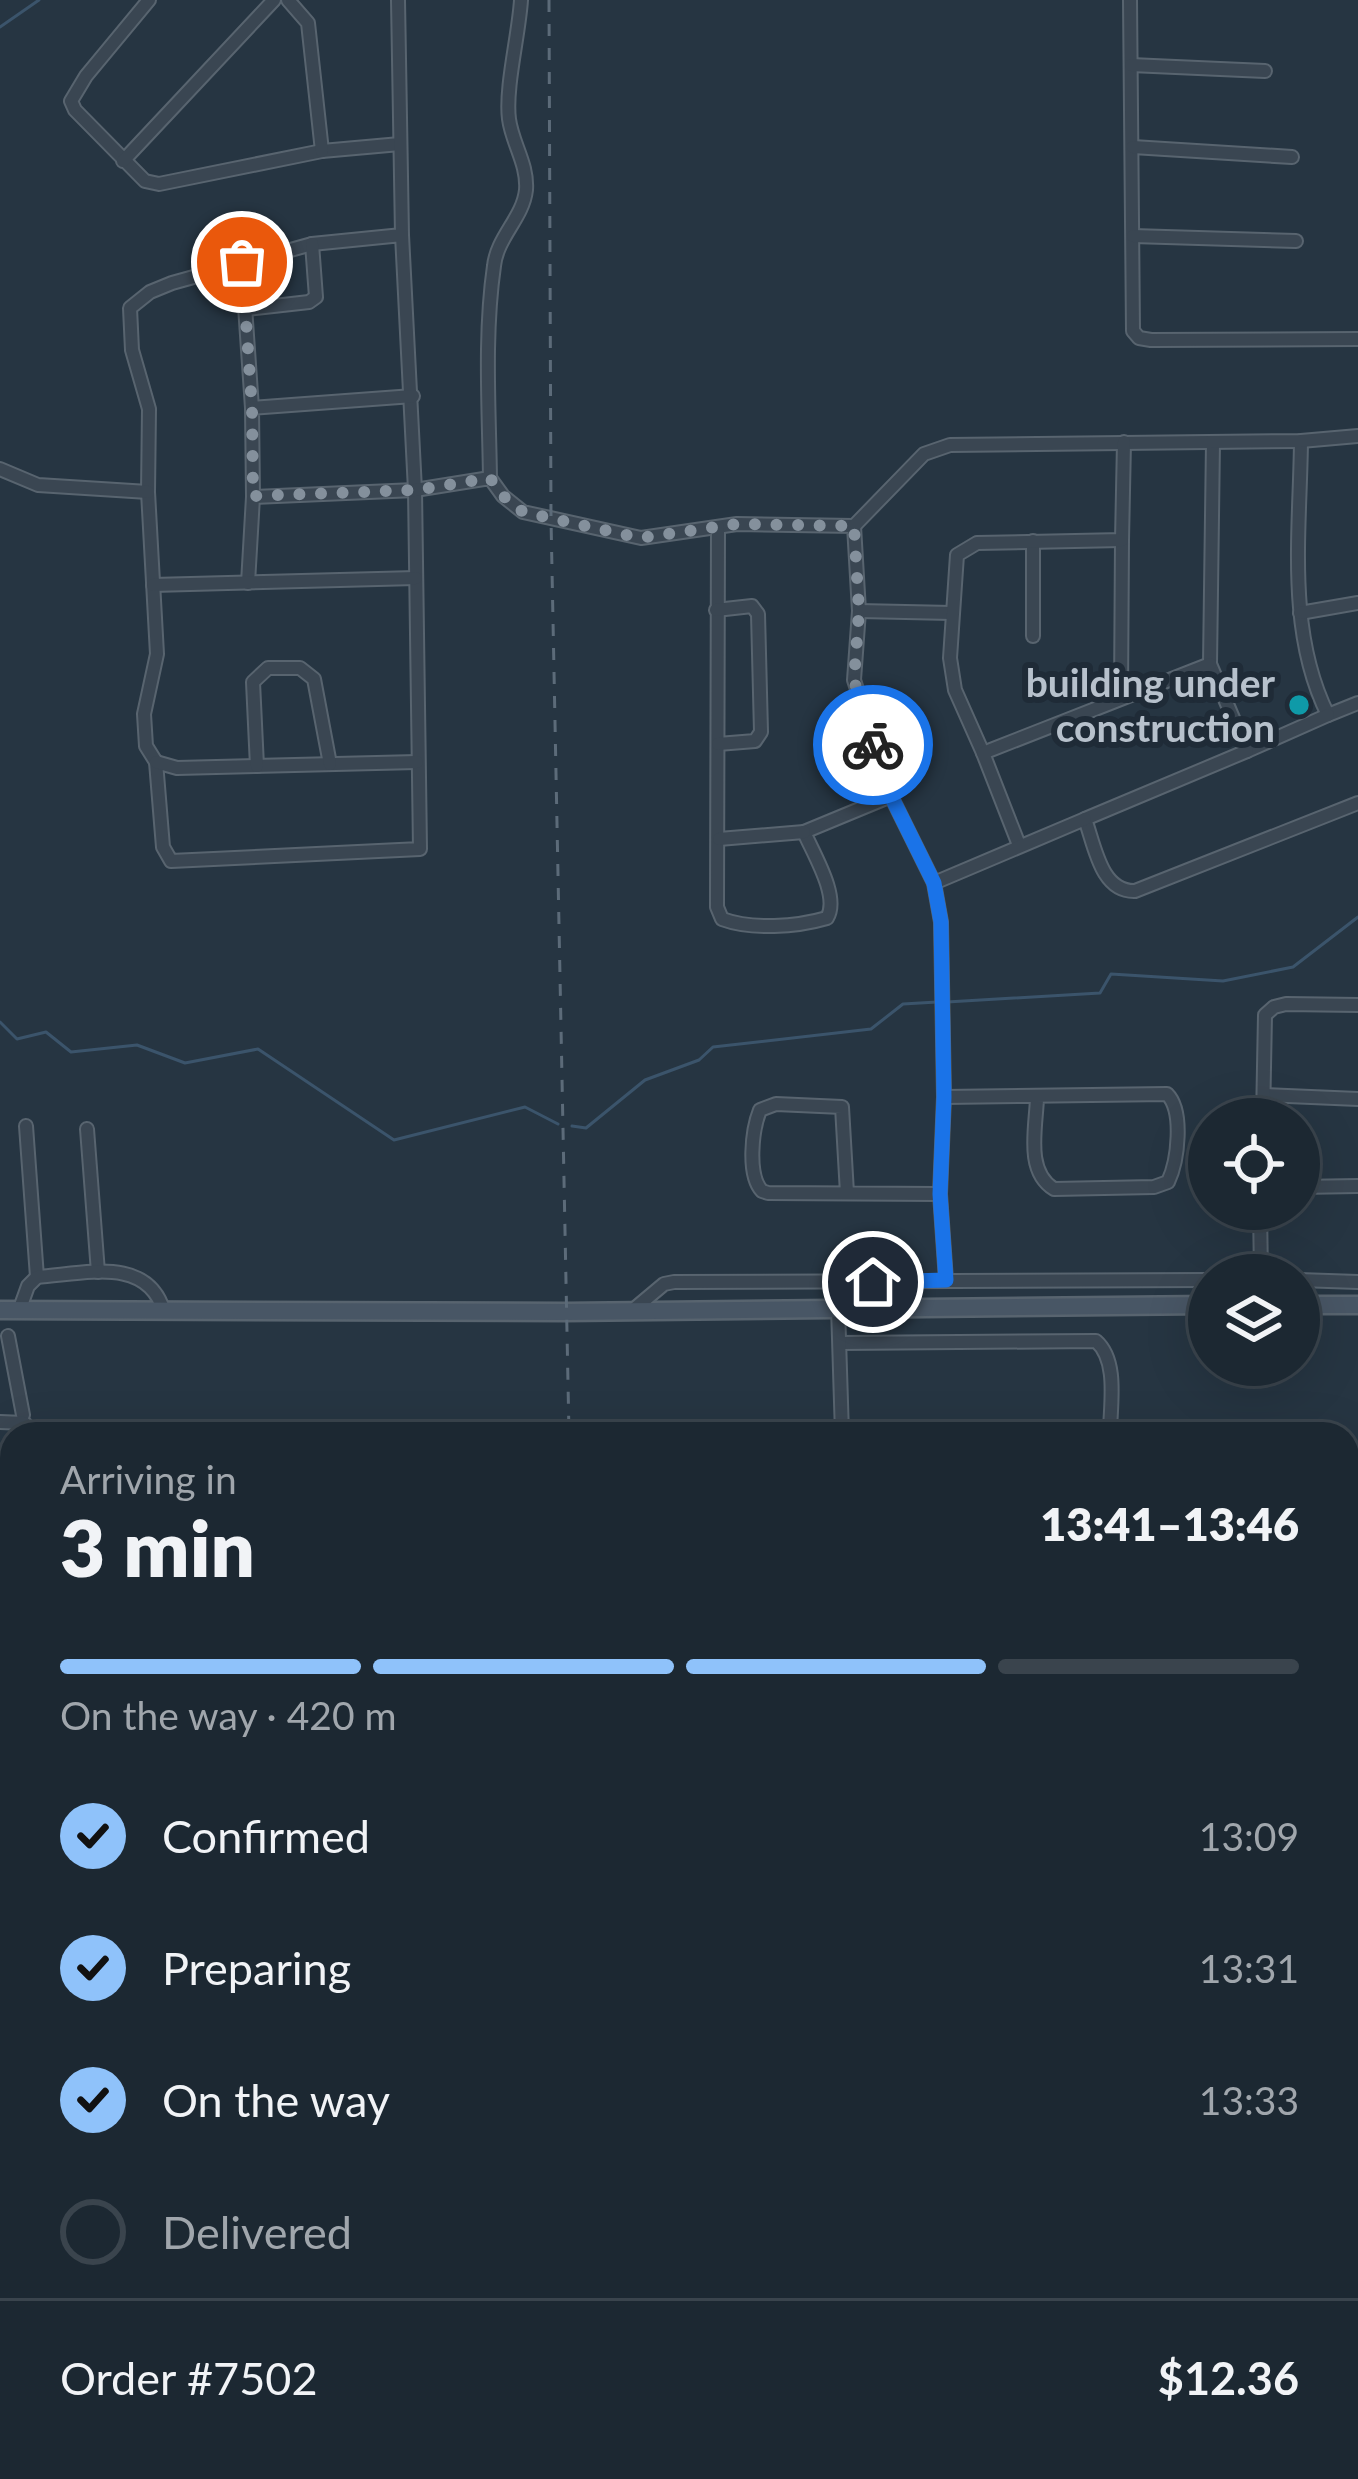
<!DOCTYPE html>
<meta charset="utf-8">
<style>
:root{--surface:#1c2832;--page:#25303a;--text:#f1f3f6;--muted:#a0a6ac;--line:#3a444d;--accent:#8fc2fa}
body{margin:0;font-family:Lato,sans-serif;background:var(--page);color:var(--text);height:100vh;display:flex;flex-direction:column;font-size:45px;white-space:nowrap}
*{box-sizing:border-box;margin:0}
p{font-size:39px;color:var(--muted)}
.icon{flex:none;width:66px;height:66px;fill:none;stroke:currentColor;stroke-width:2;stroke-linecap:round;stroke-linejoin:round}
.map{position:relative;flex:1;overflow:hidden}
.drawer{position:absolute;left:0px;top:1422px;width:1359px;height:1059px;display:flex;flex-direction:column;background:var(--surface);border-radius:36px 36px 0 0;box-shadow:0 12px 48px #0002,0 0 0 3px var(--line)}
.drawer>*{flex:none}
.fabs{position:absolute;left:1188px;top:1098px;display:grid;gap:24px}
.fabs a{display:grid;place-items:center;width:132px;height:132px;border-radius:50%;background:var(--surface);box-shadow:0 12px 48px #0002,0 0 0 3px var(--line);font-size:60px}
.pin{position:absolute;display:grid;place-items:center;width:102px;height:102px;color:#fff;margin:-51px;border:6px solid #fff;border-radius:50%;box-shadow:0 3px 12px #0007}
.courier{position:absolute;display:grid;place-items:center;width:120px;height:120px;margin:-60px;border:9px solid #1a73e8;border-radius:50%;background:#fff;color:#222;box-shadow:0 3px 15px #0007}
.summary em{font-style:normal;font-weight:800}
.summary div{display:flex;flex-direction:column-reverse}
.summary{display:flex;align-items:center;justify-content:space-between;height:204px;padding:0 60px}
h1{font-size:78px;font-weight:800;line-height:90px}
.bar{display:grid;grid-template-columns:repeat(4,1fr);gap:18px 12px;align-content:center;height:144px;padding:0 60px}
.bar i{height:15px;border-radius:9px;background:var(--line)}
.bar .on{background:var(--accent)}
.bar p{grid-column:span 4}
.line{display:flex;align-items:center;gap:30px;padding:0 60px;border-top:3px solid var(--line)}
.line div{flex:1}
ol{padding:0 60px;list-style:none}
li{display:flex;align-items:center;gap:36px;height:132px}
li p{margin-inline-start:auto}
li .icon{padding:12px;border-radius:50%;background:var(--accent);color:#111;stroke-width:4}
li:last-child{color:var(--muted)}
li i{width:66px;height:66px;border:6px solid var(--line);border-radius:50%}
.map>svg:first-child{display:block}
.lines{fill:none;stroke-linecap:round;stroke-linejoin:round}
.stream{stroke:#3b546b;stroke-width:3}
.street-casing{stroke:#58646f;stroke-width:16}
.secondary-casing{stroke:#58646f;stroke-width:21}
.street{stroke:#3a4652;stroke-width:12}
.secondary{stroke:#485665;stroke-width:16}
.rail{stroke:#5c6b79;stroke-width:3;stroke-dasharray:12 12;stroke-linecap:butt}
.done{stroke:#84909c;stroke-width:12;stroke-dasharray:0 21.6}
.route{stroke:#1a73e8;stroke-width:15}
.culture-dot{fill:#0f9aa8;stroke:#1f2b37;stroke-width:4.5}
.labels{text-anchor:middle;stroke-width:12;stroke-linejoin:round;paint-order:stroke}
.poi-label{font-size:39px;font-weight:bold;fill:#b7c1cc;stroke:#1f2b37;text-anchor:end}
</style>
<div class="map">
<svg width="1358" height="2479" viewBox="0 0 1358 2479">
<rect width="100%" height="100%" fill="#263542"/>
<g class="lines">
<g class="stream">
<polyline points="0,27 39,0"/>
<polyline points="947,1002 1100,993 1111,974 1223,981 1293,967 1358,917"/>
<polyline points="0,1022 17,1039 46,1032 71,1052 137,1045 185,1063 258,1049 394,1140 525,1107 558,1124"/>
<polyline points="572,1126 586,1128 645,1080 699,1060 713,1047 871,1029 903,1004 937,1002"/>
<polyline points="0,2292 12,2291"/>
</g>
<defs>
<g id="street">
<polyline points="149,0 86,76 71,101 75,110 145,181 159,184 322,151 400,144"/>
<polyline points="288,0 308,23 322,151"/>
<polyline points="398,0 402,235 415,490 420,849 171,861 163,847 156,762 146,746 144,714 157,654 148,492 149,409 132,350 130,308 150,292 172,283 312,244 402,235"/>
<polyline points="1130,0 1133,331 1139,338 1151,340 1358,339"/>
<polyline points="1131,65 1265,71"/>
<polyline points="1133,147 1292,157"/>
<polyline points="123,161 274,0"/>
<polyline points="1133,236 1296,241"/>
<polyline points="242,263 252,408"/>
<polyline points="247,309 309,302 316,297 312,244"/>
<path d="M1301,441C1300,532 1286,631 1328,715L1358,703"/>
<polyline points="1213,442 1210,664 1247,751 1328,715"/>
<polyline points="0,469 38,485 148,492"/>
<path d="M490,478C489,408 484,335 494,266C497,237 523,218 526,190C528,164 512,143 509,119C505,88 519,34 521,0"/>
<polyline points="253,497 415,490 490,478 503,496 523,512 641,538 737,524 854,526 859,611 854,680 891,796 934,883 941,922 944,1097 940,1194 946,1280"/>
<polyline points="854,526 924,454 950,445 1301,441 1358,436"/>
<path d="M718,527L717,907L722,919C752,930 796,927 827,918C840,897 814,855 804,832L891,796"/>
<polyline points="1033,541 1033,636"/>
<polyline points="248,583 253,497 252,408 413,396"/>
<polyline points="153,585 416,578"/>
<polyline points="716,610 752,606 758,614 761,732 755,741 718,744"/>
<polyline points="859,611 952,613"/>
<polyline points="1300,613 1358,603"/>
<polyline points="1121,696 1122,540"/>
<path d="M1247,751L1085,819C1095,847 1101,892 1135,891L1358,803"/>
<polyline points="983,753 955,690 950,658 957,555 977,543 1122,540 1124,442"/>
<polyline points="156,762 177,768 417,762"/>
<polyline points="257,766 253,682 268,668 300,668 314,679 330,764"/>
<polyline points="719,839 804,832"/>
<polyline points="1019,845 983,753 1210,664"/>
<polyline points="934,883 1085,819"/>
<polyline points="1264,1095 1358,1099"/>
<path d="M944,1097L1167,1094C1184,1111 1178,1161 1168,1182L1154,1187L1054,1189C1025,1171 1036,1128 1037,1098"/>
<polyline points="1263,1119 1265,1015 1274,1007 1286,1004 1358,1005"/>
<polyline points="26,1126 37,1277"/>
<polyline points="87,1129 98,1272"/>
<polyline points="1299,1187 1358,1186"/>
<path d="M847,1193L842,1107L776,1104L760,1110C752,1130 747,1175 762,1191L768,1193L940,1194"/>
<polyline points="1260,1209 1261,1275"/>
<polyline points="1299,1280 1358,1282"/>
<polyline points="633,1310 664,1284 674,1282 1209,1280"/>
<path d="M19,1311L28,1286L37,1277C83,1274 148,1255 164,1312"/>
<polyline points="8,1336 23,1415"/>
<path d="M840,1343L1096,1341C1119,1361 1110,1406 1110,1434"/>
<polyline points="0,1422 24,1423 36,1434"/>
<polyline points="842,1434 838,1307 873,1282"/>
<polyline points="936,1434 948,1428 1010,1429 1015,1434"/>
<polyline points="0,1513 12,1513"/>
<polyline points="0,1604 12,1604"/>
<polyline points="0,1693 12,1693"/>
<polyline points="0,1785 4,1870"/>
<polyline points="0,1962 12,1962"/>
<polyline points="0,2179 12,2179"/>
<polyline points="1347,2353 1358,2362"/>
<polyline points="228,2469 229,2479"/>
<polyline points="324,2469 339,2477 406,2475"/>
<polyline points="502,2469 503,2479"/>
<polyline points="582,2469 595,2479"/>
<polyline points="1078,2469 1091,2479"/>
<polyline points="1220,2469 1231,2479"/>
<polyline points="1326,2479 1336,2469"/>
</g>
<g id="secondary">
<polyline points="1299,1305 1358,1305"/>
<polyline points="0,1310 566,1312 1209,1305"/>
</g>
</defs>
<use href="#street" class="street-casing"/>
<use href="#secondary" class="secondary-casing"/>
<use href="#street" class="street"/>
<use href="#secondary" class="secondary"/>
<g class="rail">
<polyline points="549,0 551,519 569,1434"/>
<polyline points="761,2469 769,2479"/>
</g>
</g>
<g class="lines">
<polyline class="done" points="242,262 252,408 253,496 416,490 490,478 503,496 523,512 640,538 737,524 854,526 859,611 854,680 873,745"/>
<polyline class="route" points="873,745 891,796 934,883 941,922 944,1097 940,1194 946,1280 873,1282"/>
</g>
<circle class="culture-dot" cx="1299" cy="705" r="12"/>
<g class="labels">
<g class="poi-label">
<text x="1275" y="697">building under<tspan x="1275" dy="45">construction</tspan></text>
</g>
</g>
</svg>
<div class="fabs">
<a><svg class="icon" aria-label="locate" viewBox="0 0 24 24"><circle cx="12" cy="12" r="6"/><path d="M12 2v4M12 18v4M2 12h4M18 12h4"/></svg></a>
<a><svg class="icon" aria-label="layers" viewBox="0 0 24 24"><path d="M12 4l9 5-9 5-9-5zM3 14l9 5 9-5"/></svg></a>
</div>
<div class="pin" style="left:242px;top:262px;background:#ea580c"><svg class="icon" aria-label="bag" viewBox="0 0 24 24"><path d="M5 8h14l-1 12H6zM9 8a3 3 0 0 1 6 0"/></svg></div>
<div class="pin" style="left:873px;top:1282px;background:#1f2937"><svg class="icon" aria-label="home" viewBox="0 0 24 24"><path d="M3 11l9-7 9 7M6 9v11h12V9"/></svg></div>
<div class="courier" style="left:873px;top:745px"><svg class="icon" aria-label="bike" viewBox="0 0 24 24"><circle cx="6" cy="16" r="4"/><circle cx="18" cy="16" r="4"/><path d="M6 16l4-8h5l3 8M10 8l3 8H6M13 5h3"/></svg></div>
<section class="drawer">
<div class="summary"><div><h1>3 min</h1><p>Arriving in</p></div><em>13:41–13:46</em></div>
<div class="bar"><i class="on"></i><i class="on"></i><i class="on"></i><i></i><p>On the way · 420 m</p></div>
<ol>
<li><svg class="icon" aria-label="check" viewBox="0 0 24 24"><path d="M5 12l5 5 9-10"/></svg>Confirmed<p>13:09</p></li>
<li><svg class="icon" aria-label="check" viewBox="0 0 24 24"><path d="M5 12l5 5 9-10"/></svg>Preparing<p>13:31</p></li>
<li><svg class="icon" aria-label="check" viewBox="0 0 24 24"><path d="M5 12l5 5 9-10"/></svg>On the way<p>13:33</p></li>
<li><i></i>Delivered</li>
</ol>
<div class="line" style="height:156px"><div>Order #7502</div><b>$12.36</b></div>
</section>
</div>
